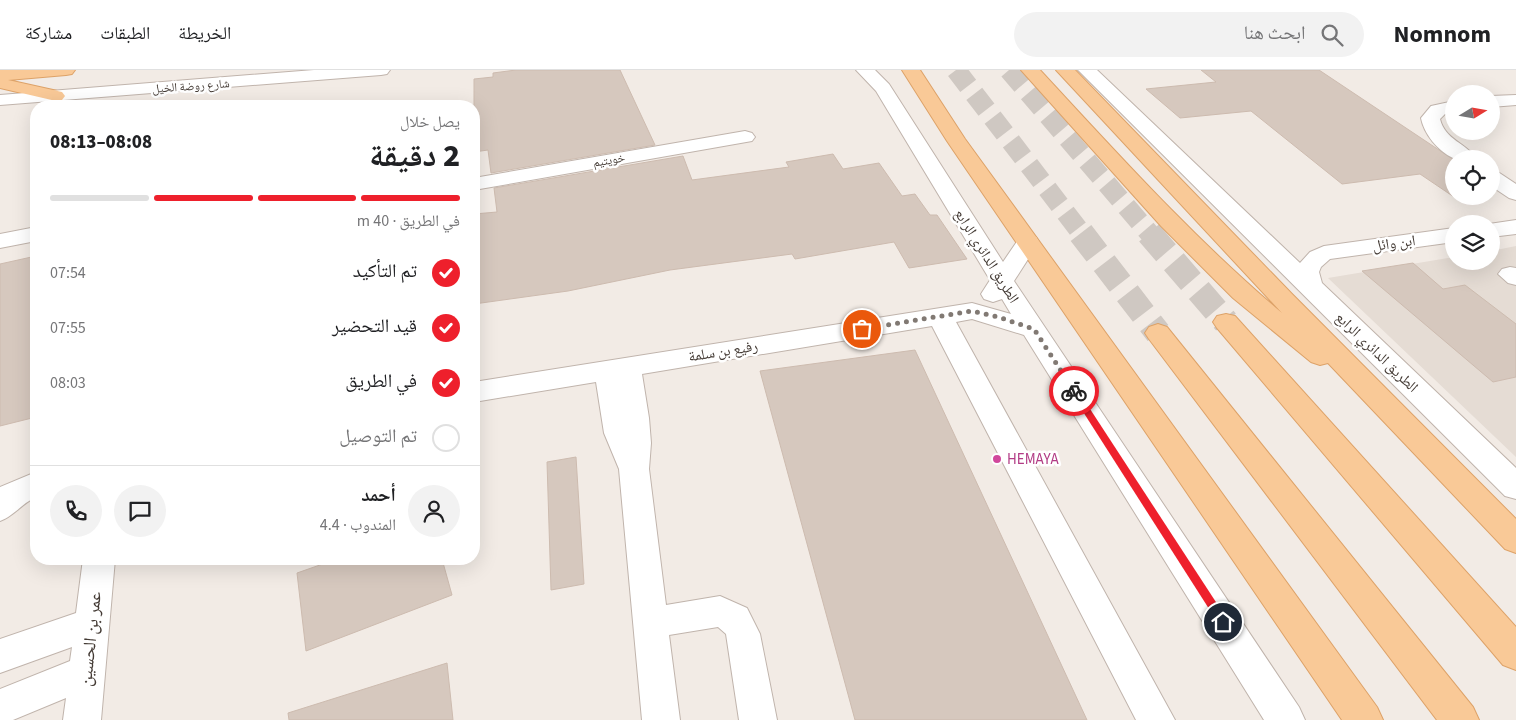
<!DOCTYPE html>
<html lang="ar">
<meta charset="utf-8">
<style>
:root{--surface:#fff;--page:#f2f2f2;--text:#202124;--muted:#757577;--line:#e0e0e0;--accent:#ee202c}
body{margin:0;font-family:"Source Sans 3","Noto Naskh Arabic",sans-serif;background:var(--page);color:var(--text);direction:rtl;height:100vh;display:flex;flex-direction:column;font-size:19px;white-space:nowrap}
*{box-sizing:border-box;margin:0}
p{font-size:16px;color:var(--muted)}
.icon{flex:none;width:28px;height:28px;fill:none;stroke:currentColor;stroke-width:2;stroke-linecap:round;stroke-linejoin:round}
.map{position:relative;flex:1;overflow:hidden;direction:ltr}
.panel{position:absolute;left:30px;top:30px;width:450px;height:465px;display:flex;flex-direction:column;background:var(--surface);border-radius:20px;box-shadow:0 5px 20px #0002;direction:rtl}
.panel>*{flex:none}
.needle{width:32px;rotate:79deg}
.buttons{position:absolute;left:1445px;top:15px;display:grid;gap:10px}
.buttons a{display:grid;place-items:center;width:55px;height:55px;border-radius:50%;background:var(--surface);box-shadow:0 5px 20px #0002;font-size:25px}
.pin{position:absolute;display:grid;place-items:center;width:42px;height:42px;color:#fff;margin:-21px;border:2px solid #fff;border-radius:50%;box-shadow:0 1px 5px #0007}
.courier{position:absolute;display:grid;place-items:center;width:50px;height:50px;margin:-25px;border:4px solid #ee202c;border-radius:50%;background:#fff;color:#222;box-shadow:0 1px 6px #0007}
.summary em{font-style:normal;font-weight:800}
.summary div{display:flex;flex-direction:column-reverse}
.summary{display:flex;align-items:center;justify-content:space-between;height:85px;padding:0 20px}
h1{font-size:32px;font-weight:800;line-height:38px}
.bar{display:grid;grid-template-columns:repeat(4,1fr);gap:8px 5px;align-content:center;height:60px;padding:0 20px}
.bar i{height:6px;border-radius:4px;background:var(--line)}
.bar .current{background:var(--accent)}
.bar p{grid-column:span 4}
.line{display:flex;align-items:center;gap:12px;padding:0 20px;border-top:1px solid var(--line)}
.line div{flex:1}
.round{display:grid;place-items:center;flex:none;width:52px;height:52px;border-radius:26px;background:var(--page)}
ol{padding:0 20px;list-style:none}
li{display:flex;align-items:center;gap:15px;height:55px}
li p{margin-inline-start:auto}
li .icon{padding:5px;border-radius:50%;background:var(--accent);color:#fff;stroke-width:4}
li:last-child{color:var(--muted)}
li i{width:28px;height:28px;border:2px solid var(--line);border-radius:50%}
header{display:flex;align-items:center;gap:30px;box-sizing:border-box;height:70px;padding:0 25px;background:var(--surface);border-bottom:1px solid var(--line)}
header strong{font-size:24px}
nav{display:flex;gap:28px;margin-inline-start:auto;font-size:18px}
.search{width:350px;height:45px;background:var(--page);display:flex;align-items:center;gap:12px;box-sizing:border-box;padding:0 18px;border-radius:28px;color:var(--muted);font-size:19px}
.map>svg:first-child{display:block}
.residential{fill:#e5dcd4}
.building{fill:#d6c8be;stroke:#cdbbaf}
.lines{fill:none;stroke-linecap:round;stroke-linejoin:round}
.major-tunnel-far1{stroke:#cfc8c2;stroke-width:20;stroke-dasharray:20 10;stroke-linecap:butt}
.major-tunnel{stroke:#cfc8c2;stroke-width:26;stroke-dasharray:26 12;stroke-linecap:butt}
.minor-casing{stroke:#c0b4ac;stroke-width:2}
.major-casing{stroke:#dda268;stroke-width:2}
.minor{fill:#fff;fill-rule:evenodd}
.major{fill:#f9c997;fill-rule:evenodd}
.route{fill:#ee202c}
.done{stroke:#817973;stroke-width:5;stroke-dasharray:0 9}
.hotel-dot{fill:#d1479c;stroke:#fff;stroke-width:2}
.labels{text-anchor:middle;stroke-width:5;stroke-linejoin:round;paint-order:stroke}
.far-street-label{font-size:12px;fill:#443b35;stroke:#fff}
.street-label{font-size:15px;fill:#443b35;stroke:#fff}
.hotel-label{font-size:15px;fill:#b23c85;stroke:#fff;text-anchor:start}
.near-street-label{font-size:18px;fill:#443b35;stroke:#fff}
</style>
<header>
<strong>Nomnom</strong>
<div class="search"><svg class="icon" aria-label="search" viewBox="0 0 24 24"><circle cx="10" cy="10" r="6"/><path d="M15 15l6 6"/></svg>ابحث هنا</div>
<nav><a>الخريطة</a><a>الطبقات</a><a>مشاركة</a></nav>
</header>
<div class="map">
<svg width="1516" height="650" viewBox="0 0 1516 650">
<rect width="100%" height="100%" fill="#f2ebe5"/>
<polygon class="residential" points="1516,176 1516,387 1328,208 1454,187 1454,191 1491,191 1491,181"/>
<g class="building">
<polygon points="516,0 620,0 655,75 491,103 488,80 474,82 474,9 493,7 493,3"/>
<polygon points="1201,0 1319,0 1454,90 1454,127 1420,104 1342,114 1251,41 1180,48 1146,19 1216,12"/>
<polygon points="833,84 843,99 879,93 902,126 915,124 930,145 937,145 967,189 909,198 894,172 795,189 792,184 670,200 568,221 474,234 474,144 497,142 494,118 683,86 692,110 789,97 786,92"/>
<polygon points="36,186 36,347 0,356 0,194"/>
<polygon points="1413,193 1443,219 1465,215 1516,254 1516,307 1493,312 1362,201"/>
<polygon points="915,280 1087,650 855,650 760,301"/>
<polygon points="576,387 584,514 551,520 547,392"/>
<polygon points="337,489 442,489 452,525 306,581 297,503"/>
<polygon points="447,593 453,650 289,650 288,643"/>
</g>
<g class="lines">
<g class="major-tunnel-far1">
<polyline points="956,0 1082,164"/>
<polyline points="1009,0 1150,164"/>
</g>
<g class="major-tunnel">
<polyline points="1081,163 1158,263"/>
<polyline points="1149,163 1226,252"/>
</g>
<defs>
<g id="minor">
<polygon points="314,0 390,0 387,4 381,5 0,35 0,25"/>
<polygon points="856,0 875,0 889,14 1003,192 1020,167 1028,165 1036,167 1039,172 1014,211 1299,637 1305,650 1264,650 1024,265 972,249 956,252 1175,650 1136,650 932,256 642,304 649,348 651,373 649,399 666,535 720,526 747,538 760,564 777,650 739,650 726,564 718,557 669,565 680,650 642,650 619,399 604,363 596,312 474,332 474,312 972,233 1011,244 1002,229 993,232 984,229 981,224 990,210 876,21"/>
<polygon points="1078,0 1097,0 1300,193 1310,182 1324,176 1454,158 1454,172 1330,189 1321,197 1319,202 1322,213 1516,398 1516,429 1505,426"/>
<polygon points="1516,25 1516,35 1491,37 1491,26"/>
<path d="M1454,31V42L1445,44L1440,49C1445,70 1466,73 1477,89C1470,89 1459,91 1453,88C1438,81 1424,64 1421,48L1431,36Z"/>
<polygon points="745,61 752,63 755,67 752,71 474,120 474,108"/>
<polygon points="1491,100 1498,102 1516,114 1516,130 1509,128 1491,116"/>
<polygon points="1516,150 1516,164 1491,167 1491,154 1489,154"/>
<polygon points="36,157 36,171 0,178 0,164"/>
<polygon points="1510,197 1516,198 1516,215 1508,213 1498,204 1502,199"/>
<path d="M36,402V427C21,434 14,446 0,451V417Z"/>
<polygon points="83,489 115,489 101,650 63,650 66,628 13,650 0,650 0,619 70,591 72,577 0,603 0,569 76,543"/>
</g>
<g id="major">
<polygon points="0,0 75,0 72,4 66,5 8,10 62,22 65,26 62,30 56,31 0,18"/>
<polygon points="902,0 920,0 965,69 1377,637 1383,650 1342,650 947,71"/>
<path d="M1021,0H1040C1118,84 1194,169 1282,243L1056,0H1075L1292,224L1516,449V483L1505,479L1328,293L1320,295L1311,292L1233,228L1161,156Z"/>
<polygon points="1226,244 1235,246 1516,557 1516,600 1503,595 1217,258 1213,252 1217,246"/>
<polygon points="1158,254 1167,257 1473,637 1479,650 1437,650 1149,269 1145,263 1149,257"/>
</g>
</defs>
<use href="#minor" class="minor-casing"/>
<use href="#major" class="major-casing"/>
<use href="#minor" class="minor"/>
<use href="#major" class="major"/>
</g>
<polygon class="route" points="1074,318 1077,319 1227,549 1227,556 1220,556 1071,323 1070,321"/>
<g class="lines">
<polyline class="done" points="862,259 972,241 998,247 1034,259 1074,321"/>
</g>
<circle class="hotel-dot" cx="997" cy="389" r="5"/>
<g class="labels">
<g class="far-street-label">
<text transform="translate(191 16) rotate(-4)" y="4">شارع روضة الخيل</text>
<text transform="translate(609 90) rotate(-10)" y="4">خويتيم</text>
</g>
<g class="street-label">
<text transform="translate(1394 173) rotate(-8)" y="5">ابن وائل</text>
<text transform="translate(987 186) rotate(58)" y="5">الطريق الدائري الرابع</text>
<text transform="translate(723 281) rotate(-9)" y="5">رفيع بن سلمة</text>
<text transform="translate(1377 282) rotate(44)" y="5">الطريق الدائري الرابع</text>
</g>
<g class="hotel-label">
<text x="1007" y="394">HEMAYA</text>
</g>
<g class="near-street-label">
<text transform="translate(90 569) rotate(-84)" y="6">عمر بن الحسين</text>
</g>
</g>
</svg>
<div class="buttons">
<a><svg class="needle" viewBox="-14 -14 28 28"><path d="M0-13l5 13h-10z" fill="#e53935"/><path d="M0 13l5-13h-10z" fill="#757577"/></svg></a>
<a><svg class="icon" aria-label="locate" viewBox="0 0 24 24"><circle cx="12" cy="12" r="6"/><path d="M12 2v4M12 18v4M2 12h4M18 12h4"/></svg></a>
<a><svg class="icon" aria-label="layers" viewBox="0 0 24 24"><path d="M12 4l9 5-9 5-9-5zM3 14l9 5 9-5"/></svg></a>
</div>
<div class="pin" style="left:862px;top:259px;background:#ea580c"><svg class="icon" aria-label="bag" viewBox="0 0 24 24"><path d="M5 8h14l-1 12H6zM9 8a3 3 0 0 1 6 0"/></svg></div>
<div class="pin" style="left:1223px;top:552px;background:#1f2937"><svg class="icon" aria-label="home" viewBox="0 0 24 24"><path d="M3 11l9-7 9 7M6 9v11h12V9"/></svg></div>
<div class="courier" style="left:1074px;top:321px"><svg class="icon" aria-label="bike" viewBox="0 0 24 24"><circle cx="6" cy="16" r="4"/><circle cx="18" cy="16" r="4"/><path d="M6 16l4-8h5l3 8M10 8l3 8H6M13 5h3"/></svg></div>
<section class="panel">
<div class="summary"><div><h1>2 دقيقة</h1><p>يصل خلال</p></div><em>08:08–08:13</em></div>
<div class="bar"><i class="current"></i><i class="current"></i><i class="current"></i><i></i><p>في الطريق · 40 m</p></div>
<ol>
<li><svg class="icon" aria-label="check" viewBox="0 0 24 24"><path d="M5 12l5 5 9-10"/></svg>تم التأكيد<p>07:54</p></li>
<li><svg class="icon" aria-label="check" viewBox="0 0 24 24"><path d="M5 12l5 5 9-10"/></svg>قيد التحضير<p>07:55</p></li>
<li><svg class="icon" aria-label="check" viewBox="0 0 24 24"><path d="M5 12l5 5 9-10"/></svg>في الطريق<p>08:03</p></li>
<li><i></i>تم التوصيل</li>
</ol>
<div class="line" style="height:90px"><a class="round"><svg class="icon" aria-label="person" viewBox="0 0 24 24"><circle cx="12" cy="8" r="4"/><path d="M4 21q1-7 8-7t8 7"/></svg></a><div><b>أحمد</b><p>المندوب · 4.4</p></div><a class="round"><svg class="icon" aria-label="chat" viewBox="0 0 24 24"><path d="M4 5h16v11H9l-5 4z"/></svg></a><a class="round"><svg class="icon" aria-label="phone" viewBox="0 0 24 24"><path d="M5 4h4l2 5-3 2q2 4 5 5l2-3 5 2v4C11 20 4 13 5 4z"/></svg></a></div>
</section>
</div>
